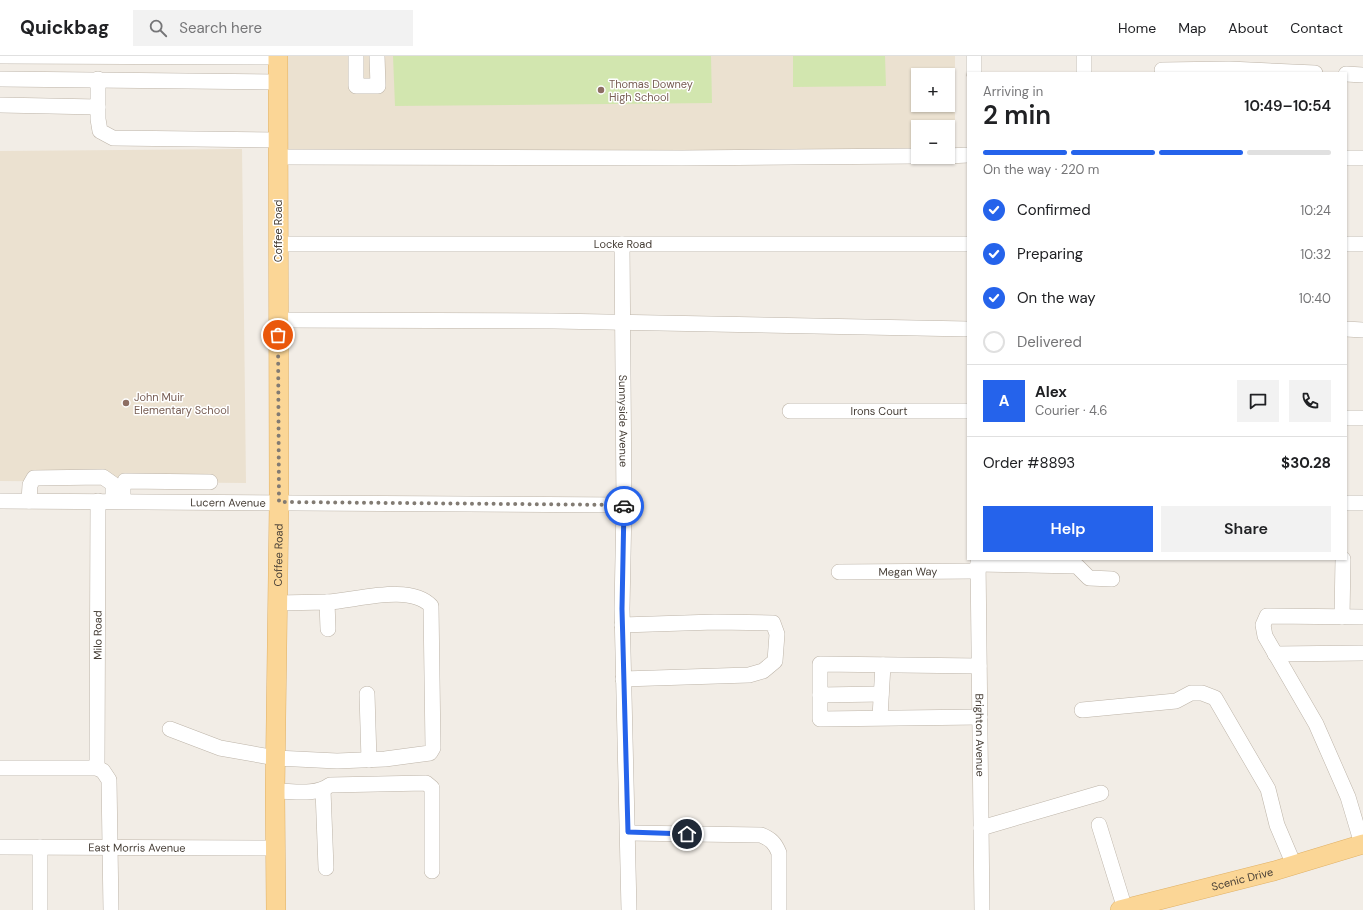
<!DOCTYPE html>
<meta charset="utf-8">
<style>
:root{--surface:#fff;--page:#f2f2f2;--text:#202124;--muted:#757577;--line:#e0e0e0;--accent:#2563eb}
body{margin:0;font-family:"DM Sans",sans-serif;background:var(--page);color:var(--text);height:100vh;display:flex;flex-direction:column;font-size:15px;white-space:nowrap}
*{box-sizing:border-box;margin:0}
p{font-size:13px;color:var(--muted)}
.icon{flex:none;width:22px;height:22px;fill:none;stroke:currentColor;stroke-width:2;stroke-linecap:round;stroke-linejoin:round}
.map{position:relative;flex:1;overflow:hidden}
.drawer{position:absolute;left:967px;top:16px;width:380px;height:488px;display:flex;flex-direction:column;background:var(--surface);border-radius:0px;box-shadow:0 1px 3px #0004}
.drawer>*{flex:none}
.buttons{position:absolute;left:911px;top:12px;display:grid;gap:8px}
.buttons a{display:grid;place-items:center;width:44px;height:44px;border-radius:0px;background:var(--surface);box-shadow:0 1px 3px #0004;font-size:20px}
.pin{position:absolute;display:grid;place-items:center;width:34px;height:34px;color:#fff;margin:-17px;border:2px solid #fff;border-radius:50%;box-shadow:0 1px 4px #0007}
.courier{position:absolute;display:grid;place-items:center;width:40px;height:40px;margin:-20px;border:3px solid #2563eb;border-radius:50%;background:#fff;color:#222;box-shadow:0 1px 5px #0007}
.summary em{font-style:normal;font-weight:600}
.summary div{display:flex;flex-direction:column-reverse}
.summary{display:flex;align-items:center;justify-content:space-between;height:68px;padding:0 16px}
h1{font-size:26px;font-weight:600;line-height:30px}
.bar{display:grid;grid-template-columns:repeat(4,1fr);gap:6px 4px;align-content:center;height:48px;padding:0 16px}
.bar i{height:5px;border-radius:3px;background:var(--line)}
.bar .selected{background:var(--accent)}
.bar p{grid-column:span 4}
.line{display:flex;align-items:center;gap:10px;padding:0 16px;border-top:1px solid var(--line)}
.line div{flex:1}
.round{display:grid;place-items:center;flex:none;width:42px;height:42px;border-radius:0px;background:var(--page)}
ol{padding:0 16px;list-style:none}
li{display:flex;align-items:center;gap:12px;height:44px}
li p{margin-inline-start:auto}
li .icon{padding:4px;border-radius:50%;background:var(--accent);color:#fff;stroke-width:4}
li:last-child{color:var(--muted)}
li i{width:22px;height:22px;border:2px solid var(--line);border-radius:50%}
.button{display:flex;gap:8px;margin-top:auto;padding:8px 16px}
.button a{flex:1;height:46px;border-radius:0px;background:var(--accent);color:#fff;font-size:16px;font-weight:600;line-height:46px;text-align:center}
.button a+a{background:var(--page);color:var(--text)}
header{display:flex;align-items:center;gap:24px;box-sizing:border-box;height:56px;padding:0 20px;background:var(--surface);border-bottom:1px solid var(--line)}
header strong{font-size:19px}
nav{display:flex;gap:22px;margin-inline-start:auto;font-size:14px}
.search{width:280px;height:36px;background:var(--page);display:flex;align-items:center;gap:10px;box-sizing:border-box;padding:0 14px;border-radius:0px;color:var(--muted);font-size:15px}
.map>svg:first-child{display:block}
.education{fill:#ebe1d0;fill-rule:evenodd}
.green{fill:#d2e6af}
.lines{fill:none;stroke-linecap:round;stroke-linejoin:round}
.minor-casing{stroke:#bdb4a8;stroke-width:16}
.major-casing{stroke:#e0b166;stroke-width:20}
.minor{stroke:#fff;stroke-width:15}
.major{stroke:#fbd696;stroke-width:19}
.done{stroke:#827b73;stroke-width:4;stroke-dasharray:0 7.2}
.route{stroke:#2563eb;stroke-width:5}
.education-dot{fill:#8d6e63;stroke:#fff;stroke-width:1.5}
.labels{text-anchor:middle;stroke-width:3;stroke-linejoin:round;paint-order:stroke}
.education-label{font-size:11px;fill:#785e54;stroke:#fff;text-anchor:start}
.street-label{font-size:11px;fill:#453d35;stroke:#fff}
</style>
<header>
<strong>Quickbag</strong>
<div class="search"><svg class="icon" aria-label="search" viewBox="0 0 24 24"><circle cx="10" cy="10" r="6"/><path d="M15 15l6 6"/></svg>Search here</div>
<nav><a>Home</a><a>Map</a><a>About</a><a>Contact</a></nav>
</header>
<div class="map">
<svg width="1363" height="854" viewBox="0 0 1363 854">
<rect width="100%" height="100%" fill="#f2ede6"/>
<g class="education">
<path d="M284,0H955V95H948V71H918V95H284ZM918,19H948V49H918Z"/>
<polygon points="242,93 246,427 0,425 0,95"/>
</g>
<g class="green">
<polygon points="393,0 711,0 712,47 395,50"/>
<polygon points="793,0 885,0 886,30 793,31"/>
</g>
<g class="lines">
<defs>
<g id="minor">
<polyline points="0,0 278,1"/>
<polyline points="356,0 356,30 378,30 377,0"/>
<polyline points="974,0 974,17"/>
<polyline points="1084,0 1084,17"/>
<polyline points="1162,14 1229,13 1315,17"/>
<polyline points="1346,18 1363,19"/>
<polyline points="0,23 278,26"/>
<polyline points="98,23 98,63 100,75 113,82 278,84"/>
<polyline points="0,49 98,51"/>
<polyline points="948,100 968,99"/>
<polyline points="278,101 682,102 918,100"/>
<polyline points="1346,102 1363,102"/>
<path id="s1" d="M278,188H968"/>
<path id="s2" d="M622,188L624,449L622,553L629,854"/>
<polyline points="1346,188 1363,188"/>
<polyline points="278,264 554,265 968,273"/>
<polyline points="1346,273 1363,274"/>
<path id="s3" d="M790,355H968"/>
<polyline points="1346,362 1363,362"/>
<path id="s4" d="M0,445L624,449"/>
<polyline points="29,445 30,429 34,422 103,421 113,428 113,445"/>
<polyline points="123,445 123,432 125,425 210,426"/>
<polyline points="1346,447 1363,447"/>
<path id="s5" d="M978,503L982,854"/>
<polyline points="978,508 1077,510 1089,522 1112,523"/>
<path id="s6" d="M839,516L978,515"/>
<polyline points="278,547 327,546 328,573"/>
<polyline points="1342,561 1343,503"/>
<polyline points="622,569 715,566 773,567 777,578 775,605 763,615 749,619 623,623"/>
<polyline points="1275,598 1363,597"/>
<polyline points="367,638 369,704"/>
<polyline points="881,638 820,639 820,608 979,610"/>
<polyline points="820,639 820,663 980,661"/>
<polyline points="1082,654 1176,645 1191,637 1202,637 1215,642 1268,733 1277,769 1294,809"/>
<polyline points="880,661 883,609"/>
<path d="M170,673L220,692L276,702L337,705L385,703L430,697L433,692L431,550C410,527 355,545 327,546"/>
<polyline points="0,712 97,712 103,715 109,724 111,854"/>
<path id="s7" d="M97,712L98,445"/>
<polyline points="323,734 326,812"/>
<path d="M275,735C293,735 315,740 330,729L426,727L432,732V815"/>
<polyline points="1099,769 1125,853"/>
<polyline points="981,772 1101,737"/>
<path d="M628,777L761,779C771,783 775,787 779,797V854"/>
<polyline points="1362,788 1348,741 1316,668 1265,580 1263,569 1267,560 1363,561"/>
<path id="s8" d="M0,791L275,792"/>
<polyline points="40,791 40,854"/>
</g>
<g id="major">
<path id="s9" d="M276,854L275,735L279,447L278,0"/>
<path id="s10" d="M1120,854L1274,815L1363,788"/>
</g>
</defs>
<use href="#minor" class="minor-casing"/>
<use href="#major" class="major-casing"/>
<use href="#minor" class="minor"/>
<use href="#major" class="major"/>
</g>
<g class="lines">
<polyline class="done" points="278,279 279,446 624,449 624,450"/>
<polyline class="route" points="624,450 622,553 628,776 687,778"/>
</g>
<g class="education-dot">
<circle cx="601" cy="34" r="4"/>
<circle cx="126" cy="347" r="4"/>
</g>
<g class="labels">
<g class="education-label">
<text x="609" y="32">Thomas Downey<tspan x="609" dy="13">High School</tspan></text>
<text x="134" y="345">John Muir<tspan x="134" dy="13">Elementary School</tspan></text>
</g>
<g class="street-label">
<text transform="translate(278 175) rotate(-90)" y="4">Coffee Road</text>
<text dy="4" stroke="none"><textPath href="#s1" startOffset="345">Locke Road</textPath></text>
<text dy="4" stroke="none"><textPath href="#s3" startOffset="89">Irons Court</textPath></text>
<text dy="4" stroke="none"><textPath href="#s2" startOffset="177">Sunnyside Avenue</textPath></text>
<text dy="4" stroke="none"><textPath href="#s4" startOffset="228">Lucern Avenue</textPath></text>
<text dy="4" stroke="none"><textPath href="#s9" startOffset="355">Coffee Road</textPath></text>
<text dy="4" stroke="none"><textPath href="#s6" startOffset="69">Megan Way</textPath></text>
<text dy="4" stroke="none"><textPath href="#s7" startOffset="133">Milo Road</textPath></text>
<text dy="4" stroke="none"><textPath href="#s5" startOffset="176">Brighton Avenue</textPath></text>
<text dy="4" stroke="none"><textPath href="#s8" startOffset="137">East Morris Avenue</textPath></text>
<text dy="4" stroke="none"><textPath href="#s10" startOffset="126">Scenic Drive</textPath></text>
</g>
</g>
</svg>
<div class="buttons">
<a>+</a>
<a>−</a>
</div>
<div class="pin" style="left:278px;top:279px;background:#ea580c"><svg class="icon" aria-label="bag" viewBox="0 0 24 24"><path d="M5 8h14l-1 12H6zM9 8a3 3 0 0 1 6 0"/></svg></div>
<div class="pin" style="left:687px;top:778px;background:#1f2937"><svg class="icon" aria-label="home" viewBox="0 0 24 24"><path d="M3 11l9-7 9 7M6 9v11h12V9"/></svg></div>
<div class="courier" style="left:624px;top:450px"><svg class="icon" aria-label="car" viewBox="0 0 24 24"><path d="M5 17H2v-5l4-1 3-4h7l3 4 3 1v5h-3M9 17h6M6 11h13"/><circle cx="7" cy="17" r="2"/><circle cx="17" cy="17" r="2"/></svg></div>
<section class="drawer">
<div class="summary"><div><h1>2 min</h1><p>Arriving in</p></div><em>10:49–10:54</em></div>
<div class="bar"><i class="selected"></i><i class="selected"></i><i class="selected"></i><i></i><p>On the way · 220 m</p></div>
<ol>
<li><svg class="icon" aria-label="check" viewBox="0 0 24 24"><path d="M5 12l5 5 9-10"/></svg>Confirmed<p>10:24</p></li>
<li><svg class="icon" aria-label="check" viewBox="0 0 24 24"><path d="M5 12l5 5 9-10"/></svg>Preparing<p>10:32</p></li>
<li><svg class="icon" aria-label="check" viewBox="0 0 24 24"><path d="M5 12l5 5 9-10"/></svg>On the way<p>10:40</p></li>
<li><i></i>Delivered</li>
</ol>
<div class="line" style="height:72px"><b class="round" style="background:var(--accent);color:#fff">A</b><div><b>Alex</b><p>Courier · 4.6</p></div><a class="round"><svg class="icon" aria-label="chat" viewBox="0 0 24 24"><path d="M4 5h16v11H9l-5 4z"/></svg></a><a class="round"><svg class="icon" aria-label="phone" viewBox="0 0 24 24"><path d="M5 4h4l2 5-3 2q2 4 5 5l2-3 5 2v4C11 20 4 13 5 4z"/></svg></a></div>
<div class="line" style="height:52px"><div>Order #8893</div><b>$30.28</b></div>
<div class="button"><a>Help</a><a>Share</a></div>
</section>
</div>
